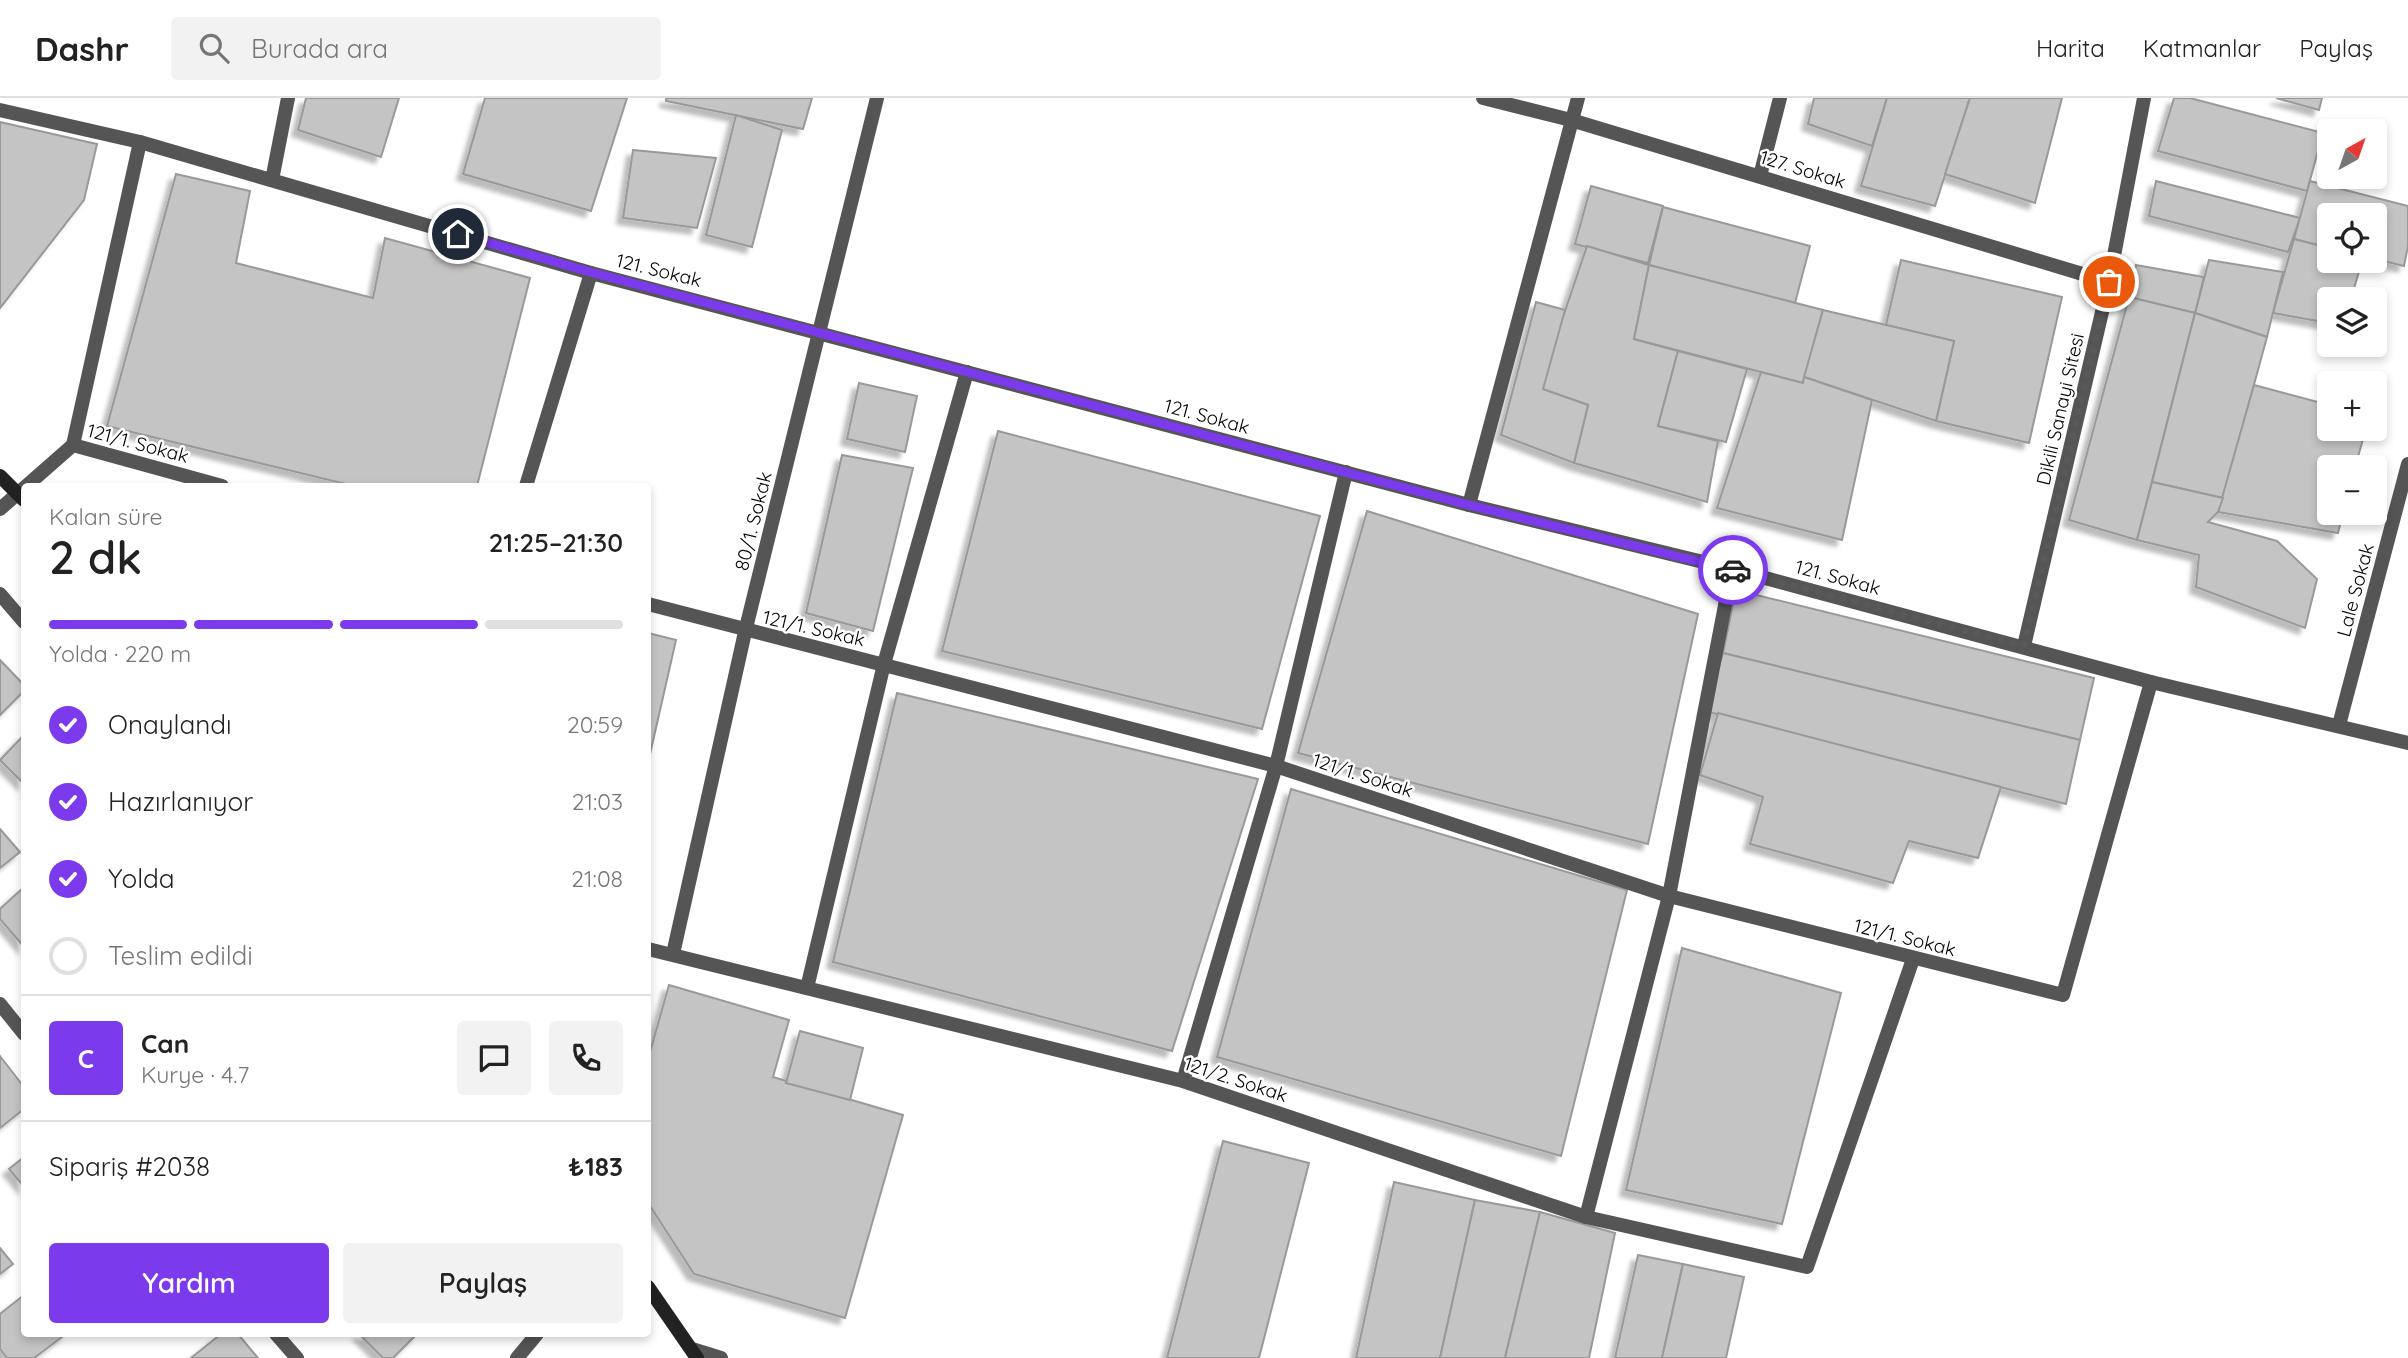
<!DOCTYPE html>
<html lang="tr">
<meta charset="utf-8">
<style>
:root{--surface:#fff;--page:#f2f2f2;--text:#222;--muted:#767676;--line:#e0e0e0;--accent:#7c3aed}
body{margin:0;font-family:Quicksand,sans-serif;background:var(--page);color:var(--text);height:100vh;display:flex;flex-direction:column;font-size:26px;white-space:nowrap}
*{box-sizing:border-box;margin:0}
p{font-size:23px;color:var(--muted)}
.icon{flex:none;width:38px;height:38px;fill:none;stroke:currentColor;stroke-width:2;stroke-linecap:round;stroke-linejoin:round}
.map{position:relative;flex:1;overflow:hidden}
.drawer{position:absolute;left:21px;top:385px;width:630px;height:854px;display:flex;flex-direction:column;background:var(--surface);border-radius:7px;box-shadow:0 4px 10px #0003}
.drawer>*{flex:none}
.needle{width:46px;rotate:40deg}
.buttons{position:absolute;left:2317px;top:21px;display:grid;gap:14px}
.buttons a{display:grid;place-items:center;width:70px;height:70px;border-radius:7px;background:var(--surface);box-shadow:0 4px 10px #0003;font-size:35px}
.pin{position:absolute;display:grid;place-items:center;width:60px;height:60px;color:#fff;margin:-30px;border:4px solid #fff;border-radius:50%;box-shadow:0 2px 7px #0007}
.courier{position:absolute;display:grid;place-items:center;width:70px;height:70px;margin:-35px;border:5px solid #7c3aed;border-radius:50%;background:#fff;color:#222;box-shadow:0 2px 9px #0007}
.headline em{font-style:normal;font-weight:600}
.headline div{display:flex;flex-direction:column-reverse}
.headline{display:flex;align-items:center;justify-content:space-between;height:119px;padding:0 28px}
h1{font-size:46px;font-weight:600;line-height:52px}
.bar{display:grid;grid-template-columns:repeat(4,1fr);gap:10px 7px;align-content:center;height:84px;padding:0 28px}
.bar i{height:9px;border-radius:5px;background:var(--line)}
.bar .on{background:var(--accent)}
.bar p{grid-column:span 4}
.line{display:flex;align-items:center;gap:18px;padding:0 28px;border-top:2px solid var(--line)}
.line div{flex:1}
.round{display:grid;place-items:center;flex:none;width:74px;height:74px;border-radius:7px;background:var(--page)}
ol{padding:0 28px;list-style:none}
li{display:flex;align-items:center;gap:21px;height:77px}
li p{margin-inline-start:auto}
li .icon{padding:7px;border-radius:50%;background:var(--accent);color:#fff;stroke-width:4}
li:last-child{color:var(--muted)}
li i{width:38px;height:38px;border:4px solid var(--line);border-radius:50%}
.action{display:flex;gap:14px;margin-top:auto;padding:14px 28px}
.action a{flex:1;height:80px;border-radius:7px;background:var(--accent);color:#fff;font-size:28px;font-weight:600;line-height:80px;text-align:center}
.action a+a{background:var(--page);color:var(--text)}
header{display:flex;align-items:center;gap:42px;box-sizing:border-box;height:98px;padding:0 35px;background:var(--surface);border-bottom:2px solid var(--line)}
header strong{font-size:33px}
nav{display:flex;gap:38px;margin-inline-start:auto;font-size:24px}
.search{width:490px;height:63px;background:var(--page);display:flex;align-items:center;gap:18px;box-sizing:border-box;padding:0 24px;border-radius:7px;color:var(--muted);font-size:26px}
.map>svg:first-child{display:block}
.building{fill:#c4c4c4;stroke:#999;stroke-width:2;filter:url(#shadow)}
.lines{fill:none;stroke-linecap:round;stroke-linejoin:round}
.minor{stroke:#555;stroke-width:14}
.secondary{stroke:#222;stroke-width:14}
.done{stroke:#595959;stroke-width:7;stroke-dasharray:0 12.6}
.route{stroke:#7c3aed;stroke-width:9}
.labels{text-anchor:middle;stroke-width:5;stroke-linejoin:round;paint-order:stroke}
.street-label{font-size:19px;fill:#000;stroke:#fff}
</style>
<header>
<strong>Dashr</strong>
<div class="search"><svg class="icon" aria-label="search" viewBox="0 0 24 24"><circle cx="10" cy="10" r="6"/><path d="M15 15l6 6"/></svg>Burada ara</div>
<nav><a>Harita</a><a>Katmanlar</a><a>Paylaş</a></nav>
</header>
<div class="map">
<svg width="2408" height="1260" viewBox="0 0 2408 1260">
<defs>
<filter id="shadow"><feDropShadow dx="-6" dy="6" stdDeviation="2" flood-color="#0004"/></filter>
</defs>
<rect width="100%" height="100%" fill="#fff"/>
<g class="building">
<polygon points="306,0 399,0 381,59 298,32"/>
<polygon points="485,0 627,0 591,113 463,76"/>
<polygon points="666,0 812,0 803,31 666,3"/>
<polygon points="1814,0 1887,0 1872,48 1808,26"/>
<polygon points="1887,0 1970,0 1935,108 1861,88"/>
<polygon points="1970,0 2062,0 2035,105 1945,76"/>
<polygon points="2174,0 2190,0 2323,35 2307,93 2158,53"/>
<polygon points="2276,0 2322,0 2319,12"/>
<polygon points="736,17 782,32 752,149 706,137"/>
<polygon points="0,24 97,46 84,102 0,210"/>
<polygon points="633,52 716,60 697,130 623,120"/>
<polygon points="176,76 250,93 236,165 373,200 385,140 530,180 477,388 354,388 107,328"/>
<polygon points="2156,83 2300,120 2288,154 2149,118"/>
<polygon points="2310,83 2408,108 2408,148 2404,168 2375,161 2375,117 2329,117 2329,150 2294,141"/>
<polygon points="1591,88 1663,108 1648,165 1575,146"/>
<polygon points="1663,109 1810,148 1795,205 1649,167"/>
<polygon points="2294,141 2329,150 2329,163 2362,163 2351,201 2329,201 2329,225 2273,215"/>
<polygon points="1587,148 1649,167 1634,241 1678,253 1658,328 1718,343 1707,404 1574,365 1588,307 1539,290"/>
<polygon points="1901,162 2062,199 2029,345 1936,323 1954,243 1886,227"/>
<polygon points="2209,162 2283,174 2267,239 2195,215"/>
<polygon points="1649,167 1823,212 1803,285 1634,241"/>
<polygon points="2136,167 2204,179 2195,215 2129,199"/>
<polygon points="2129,199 2195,215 2137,442 2069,422"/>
<polygon points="1536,204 1565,212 1543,291 1588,307 1574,365 1501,337"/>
<polygon points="1823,212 1954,243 1936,323 1804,279"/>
<polygon points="2195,215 2267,239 2223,400 2152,384"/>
<polygon points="1678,253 1747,271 1726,344 1658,328"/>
<polygon points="1761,274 1803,285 1804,279 1872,302 1842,442 1717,410"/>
<polygon points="859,285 917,298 905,354 847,341"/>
<polygon points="2254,287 2329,307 2329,331 2366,331 2355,369 2329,369 2329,415 2343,415 2338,435 2218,414"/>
<polygon points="998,333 1320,418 1262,631 942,553"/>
<polygon points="842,357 913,370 873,533 806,515"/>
<polygon points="2152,384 2223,400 2218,414 2208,424 2277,443 2317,481 2305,530 2196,489 2199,457 2137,442"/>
<polygon points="1367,413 1698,516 1648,746 1298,655"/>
<polygon points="1736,492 2094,580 2080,642 1723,555"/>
<polygon points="648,535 676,542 648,665"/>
<polygon points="1723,555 2080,642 2066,706 1705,613"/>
<polygon points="0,562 24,587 24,593 0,617"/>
<polygon points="897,595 1258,681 1172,953 833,864"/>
<polygon points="1718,615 2001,689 1978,760 1909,743 1893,785 1750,746 1763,699 1700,677"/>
<polygon points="24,637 24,686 0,662"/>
<polygon points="1291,691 1627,792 1561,1058 1217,959"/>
<polygon points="0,731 20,754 0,770"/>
<polygon points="24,789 24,849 0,821 0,811"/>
<polygon points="1682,850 1841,895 1782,1126 1626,1092"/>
<polygon points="669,887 789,922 773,979 903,1017 845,1220 694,1176 648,1105 648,961"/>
<polygon points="800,933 863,950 850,1002 786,985"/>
<polygon points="0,958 24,989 24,1011 0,1030"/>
<polygon points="1223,1043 1309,1065 1259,1260 1167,1260"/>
<polygon points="24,1059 24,1089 9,1071"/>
<polygon points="1394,1084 1475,1102 1440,1260 1356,1260"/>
<polygon points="1475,1102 1540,1114 1505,1260 1440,1260"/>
<polygon points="1540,1114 1615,1135 1589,1260 1505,1260"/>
<polygon points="0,1150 13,1166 0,1176"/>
<polygon points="1638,1157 1683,1166 1662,1260 1615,1260"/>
<polygon points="1683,1166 1744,1179 1726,1260 1662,1260"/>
<polygon points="24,1197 24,1236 66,1236 34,1260 7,1260 0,1251 0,1216"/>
<polygon points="221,1236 238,1236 258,1260 191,1260"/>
<polygon points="359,1236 417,1236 393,1260 383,1260"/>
</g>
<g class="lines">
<g class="minor">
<polyline points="1483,0 1571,22 2109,184"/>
<polyline points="0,12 140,44 591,175 1469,407 1732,471 2151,584 2408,645"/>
<polyline points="1760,78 1780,0"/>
<polyline points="272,82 288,0"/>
<polyline points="73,347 140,44"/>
<polyline points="526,388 591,175"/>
<polyline points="1469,407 1578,0"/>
<polyline points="0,411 73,347 222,388"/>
<polyline points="0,496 24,524"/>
<polyline points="648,506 1276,668 1669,798 2063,897 2151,584"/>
<polyline points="2024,548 2109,184 2144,0"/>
<polyline points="2339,627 2408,366"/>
<polyline points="648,851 1183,983 1586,1119 1807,1169 1913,861"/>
<polyline points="673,856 745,534 877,0"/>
<polyline points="807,890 884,566 967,274"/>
<polyline points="0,906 24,936"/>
<polyline points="1183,983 1276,668 1346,374"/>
<polyline points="1586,1119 1669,798 1732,471"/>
<polyline points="276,1236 297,1260"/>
<polyline points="692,1251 721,1260"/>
<polyline points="517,1260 537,1236"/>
</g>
<g class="secondary">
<polyline points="0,378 24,402"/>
<polyline points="648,1189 697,1260"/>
</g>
</g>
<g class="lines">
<polyline class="done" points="1733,472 2024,548 2109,184"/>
<polyline class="route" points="458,136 590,174 1469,407 1733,472"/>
</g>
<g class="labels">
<g class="street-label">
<text transform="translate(1803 71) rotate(17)" y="7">127. Sokak</text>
<text transform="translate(659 172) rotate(14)" y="7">121. Sokak</text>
<text transform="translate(2060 311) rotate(-77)" y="7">Dikili Sanayi Sitesi</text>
<text transform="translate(1207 318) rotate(15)" y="7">121. Sokak</text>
<text transform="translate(138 345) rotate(15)" y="7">121/1. Sokak</text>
<text transform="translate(753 423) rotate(-76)" y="7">80/1. Sokak</text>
<text transform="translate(1838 479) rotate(15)" y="7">121. Sokak</text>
<text transform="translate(2355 492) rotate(-75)" y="7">Lale Sokak</text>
<text transform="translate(814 530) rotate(13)" y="7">121/1. Sokak</text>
<text transform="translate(1363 677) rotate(18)" y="7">121/1. Sokak</text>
<text transform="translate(1905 839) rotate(14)" y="7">121/1. Sokak</text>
<text transform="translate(1236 981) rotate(18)" y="7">121/2. Sokak</text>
</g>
</g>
</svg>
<div class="buttons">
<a><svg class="needle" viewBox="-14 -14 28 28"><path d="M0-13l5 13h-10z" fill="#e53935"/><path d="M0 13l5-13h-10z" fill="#767676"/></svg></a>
<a><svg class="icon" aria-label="locate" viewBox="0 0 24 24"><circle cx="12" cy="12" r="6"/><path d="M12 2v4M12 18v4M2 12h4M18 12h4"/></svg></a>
<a><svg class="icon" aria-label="layers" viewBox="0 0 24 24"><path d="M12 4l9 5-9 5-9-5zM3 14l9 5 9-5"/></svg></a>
<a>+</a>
<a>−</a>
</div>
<div class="pin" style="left:2109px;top:184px;background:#ea580c"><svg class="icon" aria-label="bag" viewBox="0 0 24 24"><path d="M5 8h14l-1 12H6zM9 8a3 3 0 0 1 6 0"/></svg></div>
<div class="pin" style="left:458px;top:136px;background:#1f2937"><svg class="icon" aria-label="home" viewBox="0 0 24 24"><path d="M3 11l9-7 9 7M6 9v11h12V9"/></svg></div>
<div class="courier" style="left:1733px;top:472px"><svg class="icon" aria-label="car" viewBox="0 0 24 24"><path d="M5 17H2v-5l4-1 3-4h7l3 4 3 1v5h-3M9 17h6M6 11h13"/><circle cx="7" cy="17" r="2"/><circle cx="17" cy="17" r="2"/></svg></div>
<section class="drawer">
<div class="headline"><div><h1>2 dk</h1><p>Kalan süre</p></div><em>21:25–21:30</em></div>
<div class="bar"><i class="on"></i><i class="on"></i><i class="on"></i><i></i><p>Yolda · 220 m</p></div>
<ol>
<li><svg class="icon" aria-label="check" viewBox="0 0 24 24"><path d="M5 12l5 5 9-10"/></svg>Onaylandı<p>20:59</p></li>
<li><svg class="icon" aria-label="check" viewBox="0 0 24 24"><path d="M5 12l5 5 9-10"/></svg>Hazırlanıyor<p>21:03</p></li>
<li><svg class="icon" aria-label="check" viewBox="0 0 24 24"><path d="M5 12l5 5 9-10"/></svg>Yolda<p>21:08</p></li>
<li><i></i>Teslim edildi</li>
</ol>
<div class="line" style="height:126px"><b class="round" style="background:var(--accent);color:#fff">C</b><div><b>Can</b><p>Kurye · 4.7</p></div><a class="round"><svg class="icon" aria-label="chat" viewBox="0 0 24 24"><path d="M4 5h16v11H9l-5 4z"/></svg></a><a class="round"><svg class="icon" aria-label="phone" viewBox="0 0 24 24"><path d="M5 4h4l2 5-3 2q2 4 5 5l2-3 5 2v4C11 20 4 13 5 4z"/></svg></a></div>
<div class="line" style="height:91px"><div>Sipariş #2038</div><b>₺183</b></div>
<div class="action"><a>Yardım</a><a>Paylaş</a></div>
</section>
</div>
